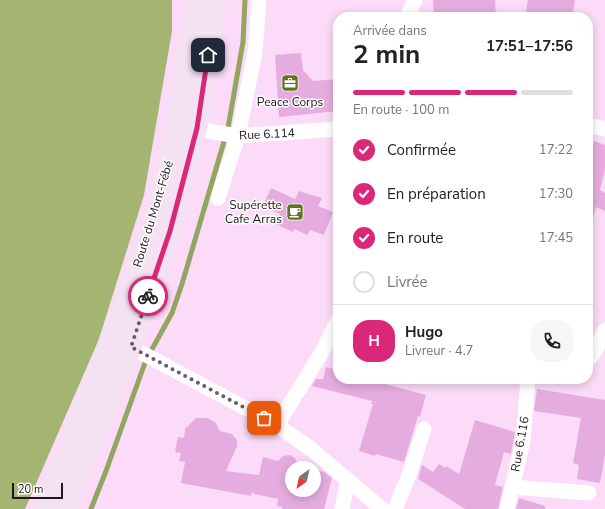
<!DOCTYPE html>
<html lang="fr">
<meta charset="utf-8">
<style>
:root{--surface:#fff;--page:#f6f6f6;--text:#222;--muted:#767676;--line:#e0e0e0;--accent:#db2777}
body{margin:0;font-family:"Nunito Sans",sans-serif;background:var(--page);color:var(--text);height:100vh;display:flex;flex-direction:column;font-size:15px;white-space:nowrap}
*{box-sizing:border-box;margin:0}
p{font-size:13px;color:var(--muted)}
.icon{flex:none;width:22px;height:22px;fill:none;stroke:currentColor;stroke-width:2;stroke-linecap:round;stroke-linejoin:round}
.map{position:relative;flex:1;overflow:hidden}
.details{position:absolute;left:333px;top:12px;width:260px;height:372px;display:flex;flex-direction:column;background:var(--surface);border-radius:16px;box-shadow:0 2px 10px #0003}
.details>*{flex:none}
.needle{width:26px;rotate:213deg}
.controls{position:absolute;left:285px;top:461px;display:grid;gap:8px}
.controls a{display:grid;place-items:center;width:36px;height:36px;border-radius:50%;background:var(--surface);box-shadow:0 2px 10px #0003;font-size:20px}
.scale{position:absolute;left:12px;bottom:10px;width:51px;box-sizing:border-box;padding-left:4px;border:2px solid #1f151e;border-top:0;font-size:11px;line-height:14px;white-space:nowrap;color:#1f151e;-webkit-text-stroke:3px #fff;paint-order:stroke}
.pin{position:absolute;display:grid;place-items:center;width:34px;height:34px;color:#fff;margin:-17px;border-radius:8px;box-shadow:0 2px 6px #0006}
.courier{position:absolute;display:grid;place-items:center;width:40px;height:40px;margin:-20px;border:3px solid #db2777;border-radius:50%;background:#fff;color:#222;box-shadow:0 1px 5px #0007}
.head em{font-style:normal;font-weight:700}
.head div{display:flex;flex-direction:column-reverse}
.head{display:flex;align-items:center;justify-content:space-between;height:68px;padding:0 20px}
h1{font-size:26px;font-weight:700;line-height:30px}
.bar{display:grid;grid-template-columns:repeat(4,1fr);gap:6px 4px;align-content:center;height:48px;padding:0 20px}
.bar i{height:5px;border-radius:3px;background:var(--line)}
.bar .selected{background:var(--accent)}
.bar p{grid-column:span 4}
.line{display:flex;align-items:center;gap:10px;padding:0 20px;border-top:1px solid var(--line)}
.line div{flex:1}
.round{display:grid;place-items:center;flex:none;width:42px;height:42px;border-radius:16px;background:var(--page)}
ol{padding:0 20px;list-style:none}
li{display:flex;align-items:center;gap:12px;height:44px}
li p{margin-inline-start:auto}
li .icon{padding:4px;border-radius:50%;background:var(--accent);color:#fff;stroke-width:4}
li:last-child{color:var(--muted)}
li i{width:22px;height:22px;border:2px solid var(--line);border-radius:50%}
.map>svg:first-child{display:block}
.forest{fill:#a3b571}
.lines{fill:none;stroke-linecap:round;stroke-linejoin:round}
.stream{stroke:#94a561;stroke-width:5}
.building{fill:#e5addf}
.street{stroke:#fff;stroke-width:15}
.secondary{stroke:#f4e1f2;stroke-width:21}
.done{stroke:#6c5a6a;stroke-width:4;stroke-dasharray:0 7.2}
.route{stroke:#db2777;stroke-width:5}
.labels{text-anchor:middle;stroke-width:3;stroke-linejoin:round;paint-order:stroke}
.poi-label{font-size:12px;fill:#1f151e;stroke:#fff}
.street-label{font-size:12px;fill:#1f151e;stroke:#fff}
</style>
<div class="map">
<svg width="605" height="509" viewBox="0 0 605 509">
<rect width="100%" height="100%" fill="#fbdbf7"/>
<polygon class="forest" points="0,0 172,0 172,31 144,195 99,339 25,509 0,509"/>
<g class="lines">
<polyline class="stream" points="91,509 106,471 146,360 172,313 182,284 228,128 243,42 245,0"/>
</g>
<g class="building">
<polygon points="433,0 495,0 496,17 434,17"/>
<polygon points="528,0 575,0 572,17 525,17"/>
<polygon points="301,53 303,70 313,81 338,79 338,111 279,117 275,55"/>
<polygon points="594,141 605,145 605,170 600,190 605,193 605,211 596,207 593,219 588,218 588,167"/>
<polygon points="271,188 295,199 299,191 322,198 318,206 333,212 324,235 310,230 307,235 295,229 293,232 275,224 280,214 263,206"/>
<polygon points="326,367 338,370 338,379 366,379 426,395 420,417 418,416 404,462 376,454 375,456 359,451 373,404 371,404 372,401 312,386 316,379 323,379"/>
<polygon points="537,389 605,400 605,455 600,483 577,479 579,465 573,463 581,418 534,411"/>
<polygon points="196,418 207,418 215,422 220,431 232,434 237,440 237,446 226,471 259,475 263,457 278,461 283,456 290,455 296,459 298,466 308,468 292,468 292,490 314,490 314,469 324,472 332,478 324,509 282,509 282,507 277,506 278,499 251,493 251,496 181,483 185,462 179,461 181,453 175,452 178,437 184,438 185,429"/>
<polygon points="475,420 515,432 511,454 504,452 495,485 503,487 498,509 465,509 418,479 422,465 433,472 439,464 445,468 446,466 459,474"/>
<polygon points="519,498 545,506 545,509 516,509"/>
</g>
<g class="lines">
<g class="street">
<polyline points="407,17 415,0"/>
<polyline points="588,125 605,129"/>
<polyline points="197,127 213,132 238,136 338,129"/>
<polyline points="218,198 238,136 255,52 259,0"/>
<polyline points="131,347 277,425 311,449 382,509"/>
<polyline points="588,360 594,353 605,330"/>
<polyline points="277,425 322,352 338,320"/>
<polyline points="512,487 589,493"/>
<polyline points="342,509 348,480"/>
<polyline points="395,509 409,475 424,429"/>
<polyline points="507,509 523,441 528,379"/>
</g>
<g class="secondary">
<polyline points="44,509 108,345 152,225 172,149 194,14 194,0"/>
<polyline points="66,509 131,347 170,231 197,127 216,0"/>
</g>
</g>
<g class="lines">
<polyline class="done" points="148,296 131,347 264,418"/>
<polyline class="route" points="148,296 170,231 197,128 208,55"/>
</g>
<defs>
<symbol id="office-square" viewBox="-11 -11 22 22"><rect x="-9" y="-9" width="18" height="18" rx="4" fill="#617220" stroke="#fff"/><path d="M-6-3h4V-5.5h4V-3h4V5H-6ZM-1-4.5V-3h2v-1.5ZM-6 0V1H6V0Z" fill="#fff"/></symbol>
<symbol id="cafe-square" viewBox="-11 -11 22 22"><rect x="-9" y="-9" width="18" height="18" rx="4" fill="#617220" stroke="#fff"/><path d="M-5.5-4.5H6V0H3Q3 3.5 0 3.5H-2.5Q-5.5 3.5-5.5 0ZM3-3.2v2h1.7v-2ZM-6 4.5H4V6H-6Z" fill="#fff"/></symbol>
</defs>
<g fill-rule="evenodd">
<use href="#office-square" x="280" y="73" width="20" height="20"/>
<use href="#cafe-square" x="285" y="202" width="20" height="20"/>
</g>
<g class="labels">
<g class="poi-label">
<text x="290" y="106">Peace Corps</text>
<text x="282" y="209" text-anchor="end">Supérette<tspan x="282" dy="14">Cafe Arras</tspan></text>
</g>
<g class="street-label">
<text transform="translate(267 134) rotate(-3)" y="4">Rue 6.114</text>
<text transform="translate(153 214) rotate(-73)" y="4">Route du Mont-Fébé</text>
<text transform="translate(520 444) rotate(-80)" y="4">Rue 6.116</text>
</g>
</g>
</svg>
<div class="controls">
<a><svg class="needle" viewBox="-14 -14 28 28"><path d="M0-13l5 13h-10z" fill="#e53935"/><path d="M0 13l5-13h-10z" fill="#767676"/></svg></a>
</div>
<div class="scale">20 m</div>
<div class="pin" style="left:264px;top:418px;background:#ea580c"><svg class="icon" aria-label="bag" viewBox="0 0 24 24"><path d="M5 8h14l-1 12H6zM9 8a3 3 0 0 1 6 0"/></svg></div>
<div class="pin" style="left:208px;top:55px;background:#1f2937"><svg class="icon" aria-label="home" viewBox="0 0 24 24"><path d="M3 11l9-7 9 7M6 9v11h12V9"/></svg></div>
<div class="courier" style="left:148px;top:296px"><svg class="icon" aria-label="bike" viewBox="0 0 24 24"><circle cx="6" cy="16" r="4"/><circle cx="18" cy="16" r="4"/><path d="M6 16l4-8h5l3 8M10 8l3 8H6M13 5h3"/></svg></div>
<section class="details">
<div class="head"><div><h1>2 min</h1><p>Arrivée dans</p></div><em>17:51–17:56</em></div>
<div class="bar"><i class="selected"></i><i class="selected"></i><i class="selected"></i><i></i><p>En route · 100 m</p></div>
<ol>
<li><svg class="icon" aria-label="check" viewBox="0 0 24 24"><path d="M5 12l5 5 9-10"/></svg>Confirmée<p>17:22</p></li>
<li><svg class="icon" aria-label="check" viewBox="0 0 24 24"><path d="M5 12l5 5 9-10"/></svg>En préparation<p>17:30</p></li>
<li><svg class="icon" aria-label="check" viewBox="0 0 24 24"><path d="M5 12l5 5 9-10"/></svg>En route<p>17:45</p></li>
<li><i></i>Livrée</li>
</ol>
<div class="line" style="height:72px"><b class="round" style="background:var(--accent);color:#fff">H</b><div><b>Hugo</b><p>Livreur · 4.7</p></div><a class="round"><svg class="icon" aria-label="phone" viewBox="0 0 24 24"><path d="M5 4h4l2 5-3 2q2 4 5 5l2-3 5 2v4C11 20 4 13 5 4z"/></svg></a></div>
</section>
</div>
